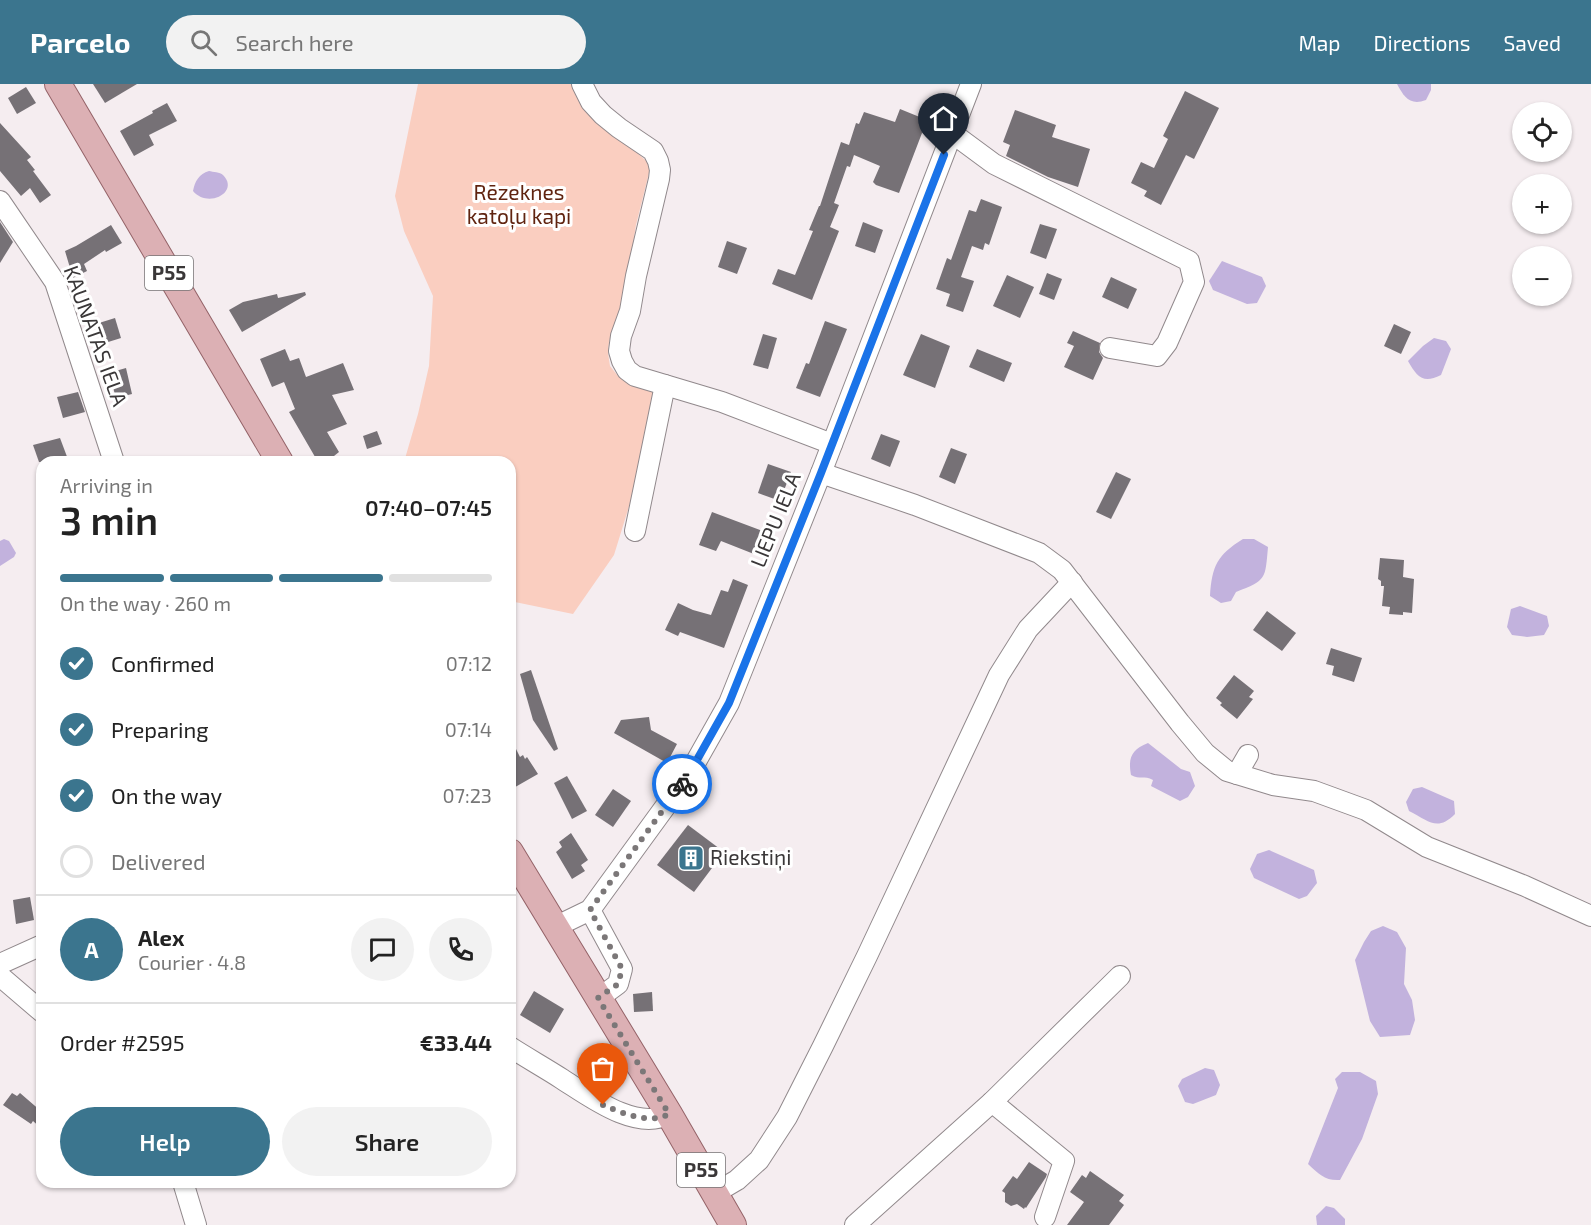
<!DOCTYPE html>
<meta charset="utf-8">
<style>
:root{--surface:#fff;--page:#f2f2f2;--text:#222;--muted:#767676;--line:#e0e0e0;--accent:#3b758e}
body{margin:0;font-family:"Exo 2",sans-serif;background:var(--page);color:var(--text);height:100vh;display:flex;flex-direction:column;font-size:22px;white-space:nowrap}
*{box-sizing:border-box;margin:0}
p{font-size:20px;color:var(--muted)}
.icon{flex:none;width:33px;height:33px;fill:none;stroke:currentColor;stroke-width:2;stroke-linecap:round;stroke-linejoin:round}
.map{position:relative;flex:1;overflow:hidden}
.drawer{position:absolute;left:36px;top:372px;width:480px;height:732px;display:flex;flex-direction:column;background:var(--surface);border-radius:18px;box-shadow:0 2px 4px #0004}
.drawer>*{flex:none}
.fabs{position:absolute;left:1512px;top:18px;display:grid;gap:12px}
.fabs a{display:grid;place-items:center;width:60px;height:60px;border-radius:50%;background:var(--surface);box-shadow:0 2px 4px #0004;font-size:30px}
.pin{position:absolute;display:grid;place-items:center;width:51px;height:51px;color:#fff;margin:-62px -26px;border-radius:50% 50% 50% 0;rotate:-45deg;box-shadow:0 0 6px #0007}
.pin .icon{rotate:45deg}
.courier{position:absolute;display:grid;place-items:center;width:60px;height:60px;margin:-30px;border:4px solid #1a73e8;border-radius:50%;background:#fff;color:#222;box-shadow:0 2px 8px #0007}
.head em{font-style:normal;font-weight:600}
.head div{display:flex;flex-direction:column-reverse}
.head{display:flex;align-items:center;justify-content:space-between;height:102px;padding:0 24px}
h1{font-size:39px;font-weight:600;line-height:45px}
.bar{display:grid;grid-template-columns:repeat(4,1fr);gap:9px 6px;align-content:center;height:72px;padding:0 24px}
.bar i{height:8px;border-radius:4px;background:var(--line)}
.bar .active{background:var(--accent)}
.bar p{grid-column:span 4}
.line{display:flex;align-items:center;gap:15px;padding:0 24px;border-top:2px solid var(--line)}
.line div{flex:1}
.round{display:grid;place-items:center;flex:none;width:63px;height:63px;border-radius:32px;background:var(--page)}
ol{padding:0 24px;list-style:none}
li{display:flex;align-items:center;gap:18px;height:66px}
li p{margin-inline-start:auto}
li .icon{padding:6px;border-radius:50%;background:var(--accent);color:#fff;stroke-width:4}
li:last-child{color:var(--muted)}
li i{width:33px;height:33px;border:3px solid var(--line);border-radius:50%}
.action{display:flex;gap:12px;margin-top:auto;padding:12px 24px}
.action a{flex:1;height:69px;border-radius:36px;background:var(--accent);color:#fff;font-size:24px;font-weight:600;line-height:69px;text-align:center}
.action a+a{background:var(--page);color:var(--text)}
header{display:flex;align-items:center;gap:36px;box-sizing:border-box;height:84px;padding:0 30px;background:var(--accent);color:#fff}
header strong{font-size:28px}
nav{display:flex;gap:33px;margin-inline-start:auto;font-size:21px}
.search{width:420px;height:54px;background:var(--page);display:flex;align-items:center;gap:15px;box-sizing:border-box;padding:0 21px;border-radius:33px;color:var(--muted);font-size:22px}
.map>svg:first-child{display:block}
.green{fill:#facec0}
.water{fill:#c2b2dd}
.building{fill:#767176}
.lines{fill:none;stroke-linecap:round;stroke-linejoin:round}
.minor-casing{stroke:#91898c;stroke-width:22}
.major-casing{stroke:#946368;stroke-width:28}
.minor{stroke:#fff;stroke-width:20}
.major{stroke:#dcb0b4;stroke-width:26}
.done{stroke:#7b7778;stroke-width:6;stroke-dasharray:0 10.8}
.route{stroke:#1a73e8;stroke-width:8}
.labels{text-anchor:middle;stroke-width:6;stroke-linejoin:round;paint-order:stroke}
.shield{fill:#fff;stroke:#757374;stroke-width:1.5}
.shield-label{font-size:20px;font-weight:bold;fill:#3a3738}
.park-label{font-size:21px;fill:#602410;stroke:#fff}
.street-label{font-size:21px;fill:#3a3738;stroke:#fff}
.poi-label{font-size:21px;fill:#3a3738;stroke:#fff;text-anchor:start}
</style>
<header>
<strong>Parcelo</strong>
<div class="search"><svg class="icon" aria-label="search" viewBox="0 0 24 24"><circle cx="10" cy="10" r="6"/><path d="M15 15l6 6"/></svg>Search here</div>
<nav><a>Map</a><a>Directions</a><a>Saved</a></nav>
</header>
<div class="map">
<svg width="1591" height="1141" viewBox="0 0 1591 1141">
<rect width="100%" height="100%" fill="#f5edf0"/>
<polygon class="green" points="418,0 589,0 597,34 651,81 636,141 625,211 609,258 608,269 610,282 618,292 632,300 654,306 631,416 614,471 573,530 510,517 510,378 404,378 418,330 429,282 433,212 404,147 395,112"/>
<g class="water">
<path d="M1397,0H1431V6L1426,16C1410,22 1404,13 1397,0Z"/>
<path d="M209,87C213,88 220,88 223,91C240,108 208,125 193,107C195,97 199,90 209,87Z"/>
<polygon points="1222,177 1262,193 1266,202 1257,219 1247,220 1213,206 1209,197"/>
<path d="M1434,254L1446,257L1451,265L1441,291C1423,300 1417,293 1408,277L1423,262Z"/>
<polygon points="4,455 9,457 16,469 14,473 0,482 0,457"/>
<path d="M1243,455H1254L1268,463C1265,495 1267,496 1236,508L1231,517L1221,519L1210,512C1212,482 1217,471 1243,455Z"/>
<polygon points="1520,522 1547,532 1549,542 1544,551 1527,553 1512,551 1507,543 1511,525"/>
<path d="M1148,659L1181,685L1190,688L1195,702L1188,713L1180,717L1151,702L1153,696C1144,691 1140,696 1131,691C1128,674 1131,666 1148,659Z"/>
<path d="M1422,703L1454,717L1455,730C1437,748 1429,737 1409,727L1406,718L1413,705Z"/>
<polygon points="1269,766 1314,786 1317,799 1307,812 1299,815 1254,794 1250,785 1257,770"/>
<polygon points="1383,842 1397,848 1406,864 1404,900 1412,916 1415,936 1410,951 1380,953 1370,937 1355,876 1364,858 1371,847"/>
<polygon points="1205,984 1214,986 1220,1001 1216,1011 1193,1020 1185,1018 1178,1002 1182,995"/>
<path d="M1342,988H1360L1376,997L1378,1010L1362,1055L1340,1096C1325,1097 1319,1090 1308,1080L1338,1004L1335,995Z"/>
<polygon points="1326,1122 1334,1124 1345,1135 1345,1141 1317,1141 1316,1132"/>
</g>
<g class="building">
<polygon points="93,0 137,0 105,19"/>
<polygon points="26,3 36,19 17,30 8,14"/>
<polygon points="1185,7 1219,24 1194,75 1186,71 1161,121 1144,112 1147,107 1131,99 1141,78 1154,84 1168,55 1163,52"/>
<polygon points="167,19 177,37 149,51 154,61 134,72 120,47 153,29 152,27"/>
<polygon points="900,25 927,36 899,109 876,101 873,98 880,82 854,71 850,83 847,82 834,119 839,121 830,143 839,147 812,216 772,200 778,185 795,191 813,147 809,146 819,122 820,122 841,58 849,61 856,39 859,40 864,28 895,38"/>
<polygon points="1015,26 1056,41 1052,53 1090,65 1078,103 1048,93 1006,72 1010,61 1003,58"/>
<polygon points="0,39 31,73 27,76 35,86 33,87 51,111 40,119 30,104 21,112 0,87"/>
<polygon points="981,115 1002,123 989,161 985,159 983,166 972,162 961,193 974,197 963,228 946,222 950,210 936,205 947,174 951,176 969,126 976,128"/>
<polygon points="0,138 13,158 0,179"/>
<polygon points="863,138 883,146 875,169 855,162"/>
<polygon points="1040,140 1057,145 1046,175 1030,169"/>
<polygon points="111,141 122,159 106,168 105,166 84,180 87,187 73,194 65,167 76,162"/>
<polygon points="727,157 747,164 737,190 718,183"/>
<polygon points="1047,189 1062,195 1054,216 1039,210"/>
<polygon points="1007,191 1034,203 1020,234 993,222"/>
<polygon points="1111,193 1137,205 1128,225 1102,213"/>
<polygon points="305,208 306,211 242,248 229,226 243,218 277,210 278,214"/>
<polygon points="115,234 121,254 105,259 99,239"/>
<polygon points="825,237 847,245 820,313 796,304 806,279 809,280"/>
<polygon points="1394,240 1411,248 1401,270 1384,262"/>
<polygon points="1073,247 1100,259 1099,268 1103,274 1093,296 1064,283 1074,262 1067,259"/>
<polygon points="763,250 777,254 768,285 753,281"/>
<polygon points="921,250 950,262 935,304 903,291"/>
<polygon points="285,265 290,277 299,274 306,293 343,279 354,306 332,311 347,340 327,348 339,368 334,372 337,378 318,378 289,328 295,325 284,298 272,303 260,275"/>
<polygon points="977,265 1012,279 1004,298 969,283"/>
<polygon points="126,284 132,310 116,314 110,293 113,292 112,288"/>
<polygon points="78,308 85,328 63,334 57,313"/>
<polygon points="377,347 382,360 367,365 363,352"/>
<polygon points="881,350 900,357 890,383 871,375"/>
<polygon points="60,354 69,378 39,378 33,361"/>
<polygon points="951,364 967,370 955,400 939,393"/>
<polygon points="768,380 791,388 780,417 758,409"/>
<polygon points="1116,388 1131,395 1111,435 1096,428"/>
<polygon points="712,428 768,449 759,472 721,457 716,467 699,461"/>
<polygon points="1380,474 1404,476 1403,493 1414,495 1412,529 1403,528 1403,531 1389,530 1390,523 1382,522 1384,502 1381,502 1381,497 1378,495"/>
<polygon points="733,495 748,501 724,564 680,548 678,552 665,546 678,519 693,526 711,531 721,506 728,508"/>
<polygon points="1267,527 1296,549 1282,567 1253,546"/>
<polygon points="1331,564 1362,574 1354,598 1332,591 1334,582 1326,580"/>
<polygon points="531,586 558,665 554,667 533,636 520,590"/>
<polygon points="1234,591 1254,607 1249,613 1253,615 1237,635 1220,621 1222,619 1216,614"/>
<polygon points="649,633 651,646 677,660 667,679 614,649 621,636"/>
<polygon points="510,653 520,673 523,671 525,675 527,673 538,690 510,706"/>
<polygon points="567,692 587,727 572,735 554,699"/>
<polygon points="613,705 631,717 613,743 595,731"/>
<polygon points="688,741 724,768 694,808 657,781"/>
<polygon points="571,749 588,776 581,781 585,787 572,795 556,768 562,763 559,758"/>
<polygon points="30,813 34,836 16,840 13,816"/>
<polygon points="534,907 564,925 550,949 520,931"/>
<polygon points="652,908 653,927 634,928 633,910"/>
<polygon points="12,1009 17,1012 20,1009 42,1028 42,1045 33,1037 31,1040 3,1021"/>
<polygon points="1029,1078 1047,1090 1046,1093 1026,1124 1025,1123 1024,1125 1017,1120 1011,1122 1005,1118 1005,1109 1002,1107 1013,1092 1017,1095"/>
<polygon points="1090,1087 1124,1111 1119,1117 1124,1121 1109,1141 1067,1141 1084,1118 1070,1108 1082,1091 1086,1094"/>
</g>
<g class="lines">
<defs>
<g id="minor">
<polyline points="582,0 591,18 603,31 619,44 653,67 658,77 660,86 659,95 636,192 630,227 621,252 619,267 622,277 627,286 635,292 722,318 832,360"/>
<polyline points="952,49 994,80 1189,177 1194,198 1167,259 1157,272 1110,264"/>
<polyline points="0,117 55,198 114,378"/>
<polyline points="821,389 915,421 1039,469 1062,486 1180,639 1205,669 1227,687 1273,701 1314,707 1366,726 1427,763 1525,802 1591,832"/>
<polyline points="635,447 665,301"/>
<polyline points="1237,690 1248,671"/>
<polyline points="590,826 622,885 618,900 599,914"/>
<polyline points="555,843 590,826 689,690 729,619 821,389 971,0"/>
<polyline points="0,880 42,861"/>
<polyline points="0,892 42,928"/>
<path d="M510,963C527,974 545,984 562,995C589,1012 636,1048 669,1030"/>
<polyline points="992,1018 1064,1077 1045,1133"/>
<polyline points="183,1098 196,1141"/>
<polyline points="715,1109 737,1096 759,1076 787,1033 823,962 867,872 999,591 1028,545 1072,498"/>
<polyline points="855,1141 992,1018 1120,892"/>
</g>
<g id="major">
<polyline points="58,0 280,378"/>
<polyline points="510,768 669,1030 733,1141"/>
</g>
</defs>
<use href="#minor" class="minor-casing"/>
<use href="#major" class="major-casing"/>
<use href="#minor" class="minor"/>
<use href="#major" class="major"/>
</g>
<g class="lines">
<path class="done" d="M603,1021C623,1029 648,1041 669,1030L598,914L618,900L622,885L590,826L682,700"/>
<polyline class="route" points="682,700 689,690 729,619 821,389 944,71"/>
</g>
<defs>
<symbol id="building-square" viewBox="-11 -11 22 22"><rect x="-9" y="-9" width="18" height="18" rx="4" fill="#3b758e" stroke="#fff"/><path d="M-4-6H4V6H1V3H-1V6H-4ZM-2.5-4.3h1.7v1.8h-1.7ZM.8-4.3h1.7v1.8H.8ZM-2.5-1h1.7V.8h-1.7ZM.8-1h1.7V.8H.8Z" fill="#fff"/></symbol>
</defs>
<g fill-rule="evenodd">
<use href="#building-square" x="676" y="759" width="30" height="30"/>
</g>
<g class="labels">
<g class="shield">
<rect x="145" y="172" width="48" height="34" rx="4.5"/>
<rect x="677" y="1069" width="48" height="34" rx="4.5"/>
</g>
<g class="shield-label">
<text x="169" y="196">P55</text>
<text x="701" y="1093">P55</text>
</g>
<g class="park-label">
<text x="519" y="116">Rēzeknes<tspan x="519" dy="24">katoļu kapi</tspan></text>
</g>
<g class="street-label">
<text transform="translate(95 252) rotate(70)" y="7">KAUNATAS IELA</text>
<text transform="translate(776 436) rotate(-68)" y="7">LIEPU IELA</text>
</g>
<g class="poi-label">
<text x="710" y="781">Riekstiņi</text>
</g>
</g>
</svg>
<div class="fabs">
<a><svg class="icon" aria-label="locate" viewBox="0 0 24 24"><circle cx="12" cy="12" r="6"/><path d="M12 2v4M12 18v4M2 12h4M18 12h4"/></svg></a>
<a>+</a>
<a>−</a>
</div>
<div class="pin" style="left:603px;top:1021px;background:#ea580c"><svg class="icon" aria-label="bag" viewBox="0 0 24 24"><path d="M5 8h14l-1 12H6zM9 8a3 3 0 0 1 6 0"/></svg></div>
<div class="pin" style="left:944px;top:71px;background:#1f2937"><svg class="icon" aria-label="home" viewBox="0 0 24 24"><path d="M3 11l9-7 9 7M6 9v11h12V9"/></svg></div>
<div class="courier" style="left:682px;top:700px"><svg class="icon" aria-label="bike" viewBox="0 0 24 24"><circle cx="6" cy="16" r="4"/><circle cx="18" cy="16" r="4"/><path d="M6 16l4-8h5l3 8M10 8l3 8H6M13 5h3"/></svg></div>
<section class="drawer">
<div class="head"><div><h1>3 min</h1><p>Arriving in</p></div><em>07:40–07:45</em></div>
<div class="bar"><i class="active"></i><i class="active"></i><i class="active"></i><i></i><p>On the way · 260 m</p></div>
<ol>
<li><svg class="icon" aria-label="check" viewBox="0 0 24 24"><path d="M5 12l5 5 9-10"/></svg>Confirmed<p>07:12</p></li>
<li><svg class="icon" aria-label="check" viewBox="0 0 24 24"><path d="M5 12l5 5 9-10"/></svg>Preparing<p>07:14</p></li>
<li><svg class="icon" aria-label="check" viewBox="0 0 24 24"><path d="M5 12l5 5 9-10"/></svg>On the way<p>07:23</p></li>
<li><i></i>Delivered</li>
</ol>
<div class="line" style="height:108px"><b class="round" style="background:var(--accent);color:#fff">A</b><div><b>Alex</b><p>Courier · 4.8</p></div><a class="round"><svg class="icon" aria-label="chat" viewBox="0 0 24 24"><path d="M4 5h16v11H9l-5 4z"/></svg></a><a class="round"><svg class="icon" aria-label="phone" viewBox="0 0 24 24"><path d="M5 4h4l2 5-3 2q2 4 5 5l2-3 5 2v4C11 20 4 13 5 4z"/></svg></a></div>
<div class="line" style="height:78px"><div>Order #2595</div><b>€33.44</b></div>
<div class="action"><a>Help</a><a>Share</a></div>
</section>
</div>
